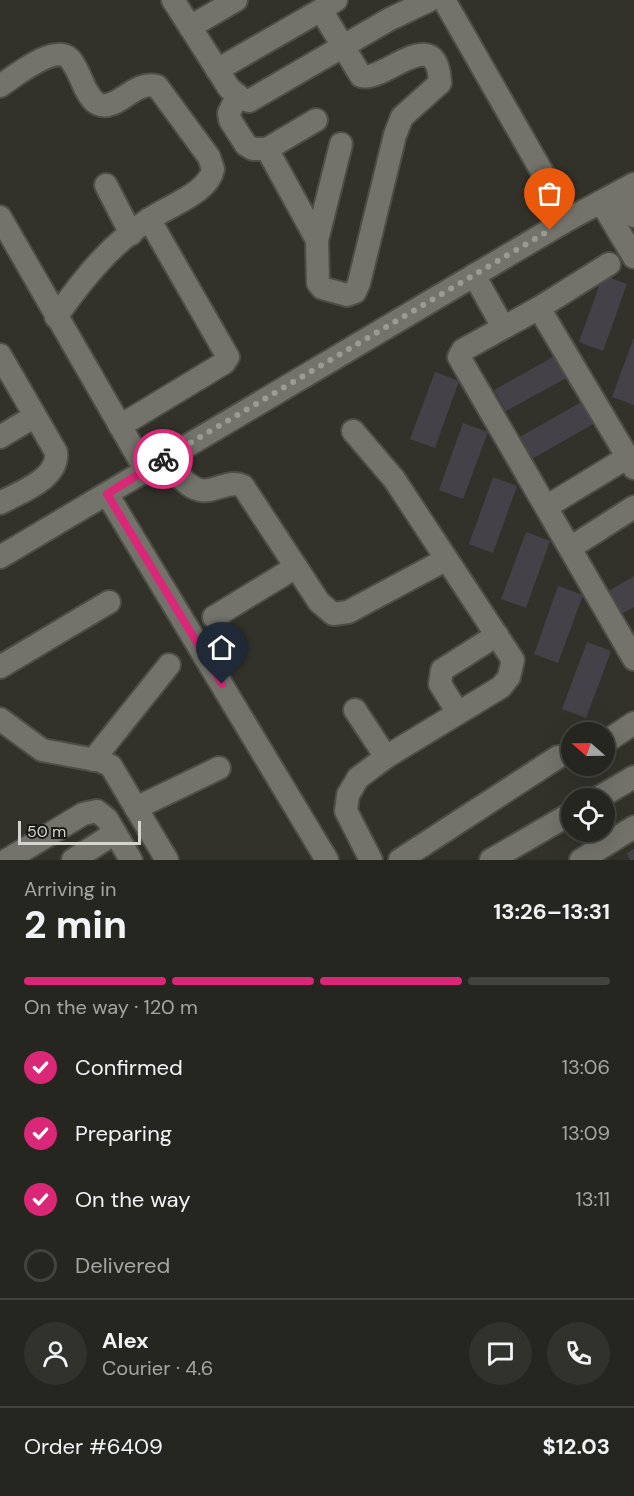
<!DOCTYPE html>
<meta charset="utf-8">
<style>
:root{--surface:#262620;--page:#32322d;--text:#f1f3f6;--muted:#a4a5a5;--line:#42433e;--accent:#db2777}
body{margin:0;font-family:"DM Sans",sans-serif;background:var(--page);color:var(--text);height:100vh;display:flex;flex-direction:column;font-size:22px;white-space:nowrap}
*{box-sizing:border-box;margin:0}
p{font-size:20px;color:var(--muted)}
.icon{flex:none;width:33px;height:33px;fill:none;stroke:currentColor;stroke-width:2;stroke-linecap:round;stroke-linejoin:round}
.map{position:relative;height:860px;overflow:hidden}
.details{display:flex;flex-direction:column;background:var(--surface);flex:1}
.details>*{flex:none}
.needle{width:39px;rotate:290deg}
.fabs{position:absolute;left:561px;top:722px;display:grid;gap:12px}
.fabs a{display:grid;place-items:center;width:54px;height:54px;border-radius:50%;background:var(--surface);box-shadow:0 6px 24px #0002,0 0 0 2px var(--line);font-size:30px}
.scale{position:absolute;left:18px;bottom:15px;width:123px;box-sizing:border-box;padding-left:6px;border:3px solid #d4d4cf;border-top:0;font-size:16px;line-height:21px;white-space:nowrap;color:#d4d4cf;-webkit-text-stroke:4px #191916;paint-order:stroke}
.pin{position:absolute;display:grid;place-items:center;width:51px;height:51px;color:#fff;margin:-62px -26px;border-radius:50% 50% 50% 0;rotate:-45deg;box-shadow:0 0 6px #0007}
.pin .icon{rotate:45deg}
.courier{position:absolute;display:grid;place-items:center;width:60px;height:60px;margin:-30px;border:4px solid #db2777;border-radius:50%;background:#fff;color:#222;box-shadow:0 2px 8px #0007}
.headline em{font-style:normal;font-weight:700}
.headline div{display:flex;flex-direction:column-reverse}
.headline{display:flex;align-items:center;justify-content:space-between;height:102px;padding:0 24px}
h1{font-size:39px;font-weight:700;line-height:45px}
.bar{display:grid;grid-template-columns:repeat(4,1fr);gap:9px 6px;align-content:center;height:72px;padding:0 24px}
.bar i{height:8px;border-radius:4px;background:var(--line)}
.bar .current{background:var(--accent)}
.bar p{grid-column:span 4}
.line{display:flex;align-items:center;gap:15px;padding:0 24px;border-top:2px solid var(--line)}
.line div{flex:1}
.round{display:grid;place-items:center;flex:none;width:63px;height:63px;border-radius:32px;background:var(--page)}
ol{padding:0 24px;list-style:none}
li{display:flex;align-items:center;gap:18px;height:66px}
li p{margin-inline-start:auto}
li .icon{padding:6px;border-radius:50%;background:var(--accent);color:#fff;stroke-width:4}
li:last-child{color:var(--muted)}
li i{width:33px;height:33px;border:3px solid var(--line);border-radius:50%}
.map>svg:first-child{display:block}
.building{fill:#454148}
.lines{fill:none;stroke-linecap:round;stroke-linejoin:round}
.minor-casing{stroke:#4e4e48;stroke-width:26}
.minor{stroke:#73736b;stroke-width:22}
.done{stroke:#9b9b96;stroke-width:6;stroke-dasharray:0 10.8}
.route{stroke:#db2777;stroke-width:8}
</style>
<div class="map">
<svg width="634" height="860" viewBox="0 0 634 860">
<rect width="100%" height="100%" fill="#32322b"/>
<g class="building">
<polygon points="603,275 627,284 603,351 579,342"/>
<polygon points="634,337 634,405 612,397"/>
<polygon points="558,354 570,376 506,411 494,390"/>
<polygon points="435,372 459,381 435,448 410,439"/>
<polygon points="583,401 595,423 530,460 518,438"/>
<polygon points="463,423 488,432 463,499 439,490"/>
<polygon points="493,477 517,486 493,553 469,544"/>
<polygon points="526,532 550,541 526,608 501,599"/>
<polygon points="634,576 634,607 620,615 607,592"/>
<polygon points="558,586 583,595 558,663 534,654"/>
<polygon points="587,642 611,651 586,718 562,709"/>
<polygon points="634,849 634,860 630,860 627,853"/>
</g>
<g class="lines">
<defs>
<g id="minor">
<polyline points="173,0 229,88 242,99 249,101 390,19 430,0"/>
<polyline points="444,0 569,219"/>
<polyline points="190,27 236,0"/>
<polyline points="217,70 321,10"/>
<path d="M0,86C14,77 55,43 70,59C76,66 81,79 85,88C89,95 93,103 101,105C119,109 135,80 157,86L209,157L213,169C209,192 171,205 153,217C113,241 83,279 56,317"/>
<polyline points="237,96 229,113 230,120 246,145 253,149 267,149"/>
<path d="M316,120L267,149L317,240L318,283L322,288L347,295L355,292L359,283L395,135L402,117L440,83C437,20 384,83 361,76L321,10L336,0"/>
<polyline points="106,185 131,234"/>
<polyline points="620,192 634,216"/>
<polyline points="601,202 634,257"/>
<polyline points="0,217 145,469"/>
<polyline points="317,240 341,144"/>
<polyline points="474,275 503,327"/>
<polyline points="539,308 609,264"/>
<path d="M0,355L56,452C59,479 20,492 0,503"/>
<polyline points="120,426 224,363 228,357 149,219"/>
<polyline points="353,431 394,479 513,660 509,677 501,687 386,757 358,778 348,795 346,811 371,860"/>
<polyline points="0,437 35,416"/>
<path d="M163,459C173,469 186,487 200,490C214,493 229,479 243,486L319,602L333,614L348,612L445,560"/>
<polyline points="634,468 539,308 463,350 459,357 634,659"/>
<polyline points="107,494 327,860"/>
<polyline points="546,507 628,457"/>
<polyline points="570,548 634,507"/>
<polyline points="0,557 569,219 634,184"/>
<polyline points="214,617 296,567"/>
<polyline points="0,667 109,602"/>
<polyline points="355,710 386,757"/>
<polyline points="458,713 440,684 442,670 497,635"/>
<polyline points="0,719 42,750 101,761 111,766 167,860"/>
<polyline points="604,743 634,723"/>
<polyline points="93,760 169,665"/>
<polyline points="598,798 634,777"/>
<polyline points="136,808 219,768"/>
<polyline points="7,860 83,814 97,811 107,819 131,860"/>
<polyline points="73,860 115,833"/>
<polyline points="400,860 558,757"/>
<polyline points="491,860 572,813"/>
<polyline points="581,860 634,827"/>
</g>
</defs>
<use href="#minor" class="minor-casing"/>
<use href="#minor" class="minor"/>
</g>
<g class="lines">
<polyline class="done" points="163,459 550,230"/>
<polyline class="route" points="163,459 107,494 222,684"/>
</g>
</svg>
<div class="fabs">
<a><svg class="needle" viewBox="-14 -14 28 28"><path d="M0-13l5 13h-10z" fill="#e53935"/><path d="M0 13l5-13h-10z" fill="#a4a5a5"/></svg></a>
<a><svg class="icon" aria-label="locate" viewBox="0 0 24 24"><circle cx="12" cy="12" r="6"/><path d="M12 2v4M12 18v4M2 12h4M18 12h4"/></svg></a>
</div>
<div class="scale">50 m</div>
<div class="pin" style="left:550px;top:230px;background:#ea580c"><svg class="icon" aria-label="bag" viewBox="0 0 24 24"><path d="M5 8h14l-1 12H6zM9 8a3 3 0 0 1 6 0"/></svg></div>
<div class="pin" style="left:222px;top:684px;background:#1f2937"><svg class="icon" aria-label="home" viewBox="0 0 24 24"><path d="M3 11l9-7 9 7M6 9v11h12V9"/></svg></div>
<div class="courier" style="left:163px;top:459px"><svg class="icon" aria-label="bike" viewBox="0 0 24 24"><circle cx="6" cy="16" r="4"/><circle cx="18" cy="16" r="4"/><path d="M6 16l4-8h5l3 8M10 8l3 8H6M13 5h3"/></svg></div>
</div>
<section class="details">
<div class="headline"><div><h1>2 min</h1><p>Arriving in</p></div><em>13:26–13:31</em></div>
<div class="bar"><i class="current"></i><i class="current"></i><i class="current"></i><i></i><p>On the way · 120 m</p></div>
<ol>
<li><svg class="icon" aria-label="check" viewBox="0 0 24 24"><path d="M5 12l5 5 9-10"/></svg>Confirmed<p>13:06</p></li>
<li><svg class="icon" aria-label="check" viewBox="0 0 24 24"><path d="M5 12l5 5 9-10"/></svg>Preparing<p>13:09</p></li>
<li><svg class="icon" aria-label="check" viewBox="0 0 24 24"><path d="M5 12l5 5 9-10"/></svg>On the way<p>13:11</p></li>
<li><i></i>Delivered</li>
</ol>
<div class="line" style="height:108px"><a class="round"><svg class="icon" aria-label="person" viewBox="0 0 24 24"><circle cx="12" cy="8" r="4"/><path d="M4 21q1-7 8-7t8 7"/></svg></a><div><b>Alex</b><p>Courier · 4.6</p></div><a class="round"><svg class="icon" aria-label="chat" viewBox="0 0 24 24"><path d="M4 5h16v11H9l-5 4z"/></svg></a><a class="round"><svg class="icon" aria-label="phone" viewBox="0 0 24 24"><path d="M5 4h4l2 5-3 2q2 4 5 5l2-3 5 2v4C11 20 4 13 5 4z"/></svg></a></div>
<div class="line" style="height:78px"><div>Order #6409</div><b>$12.03</b></div>
</section>
